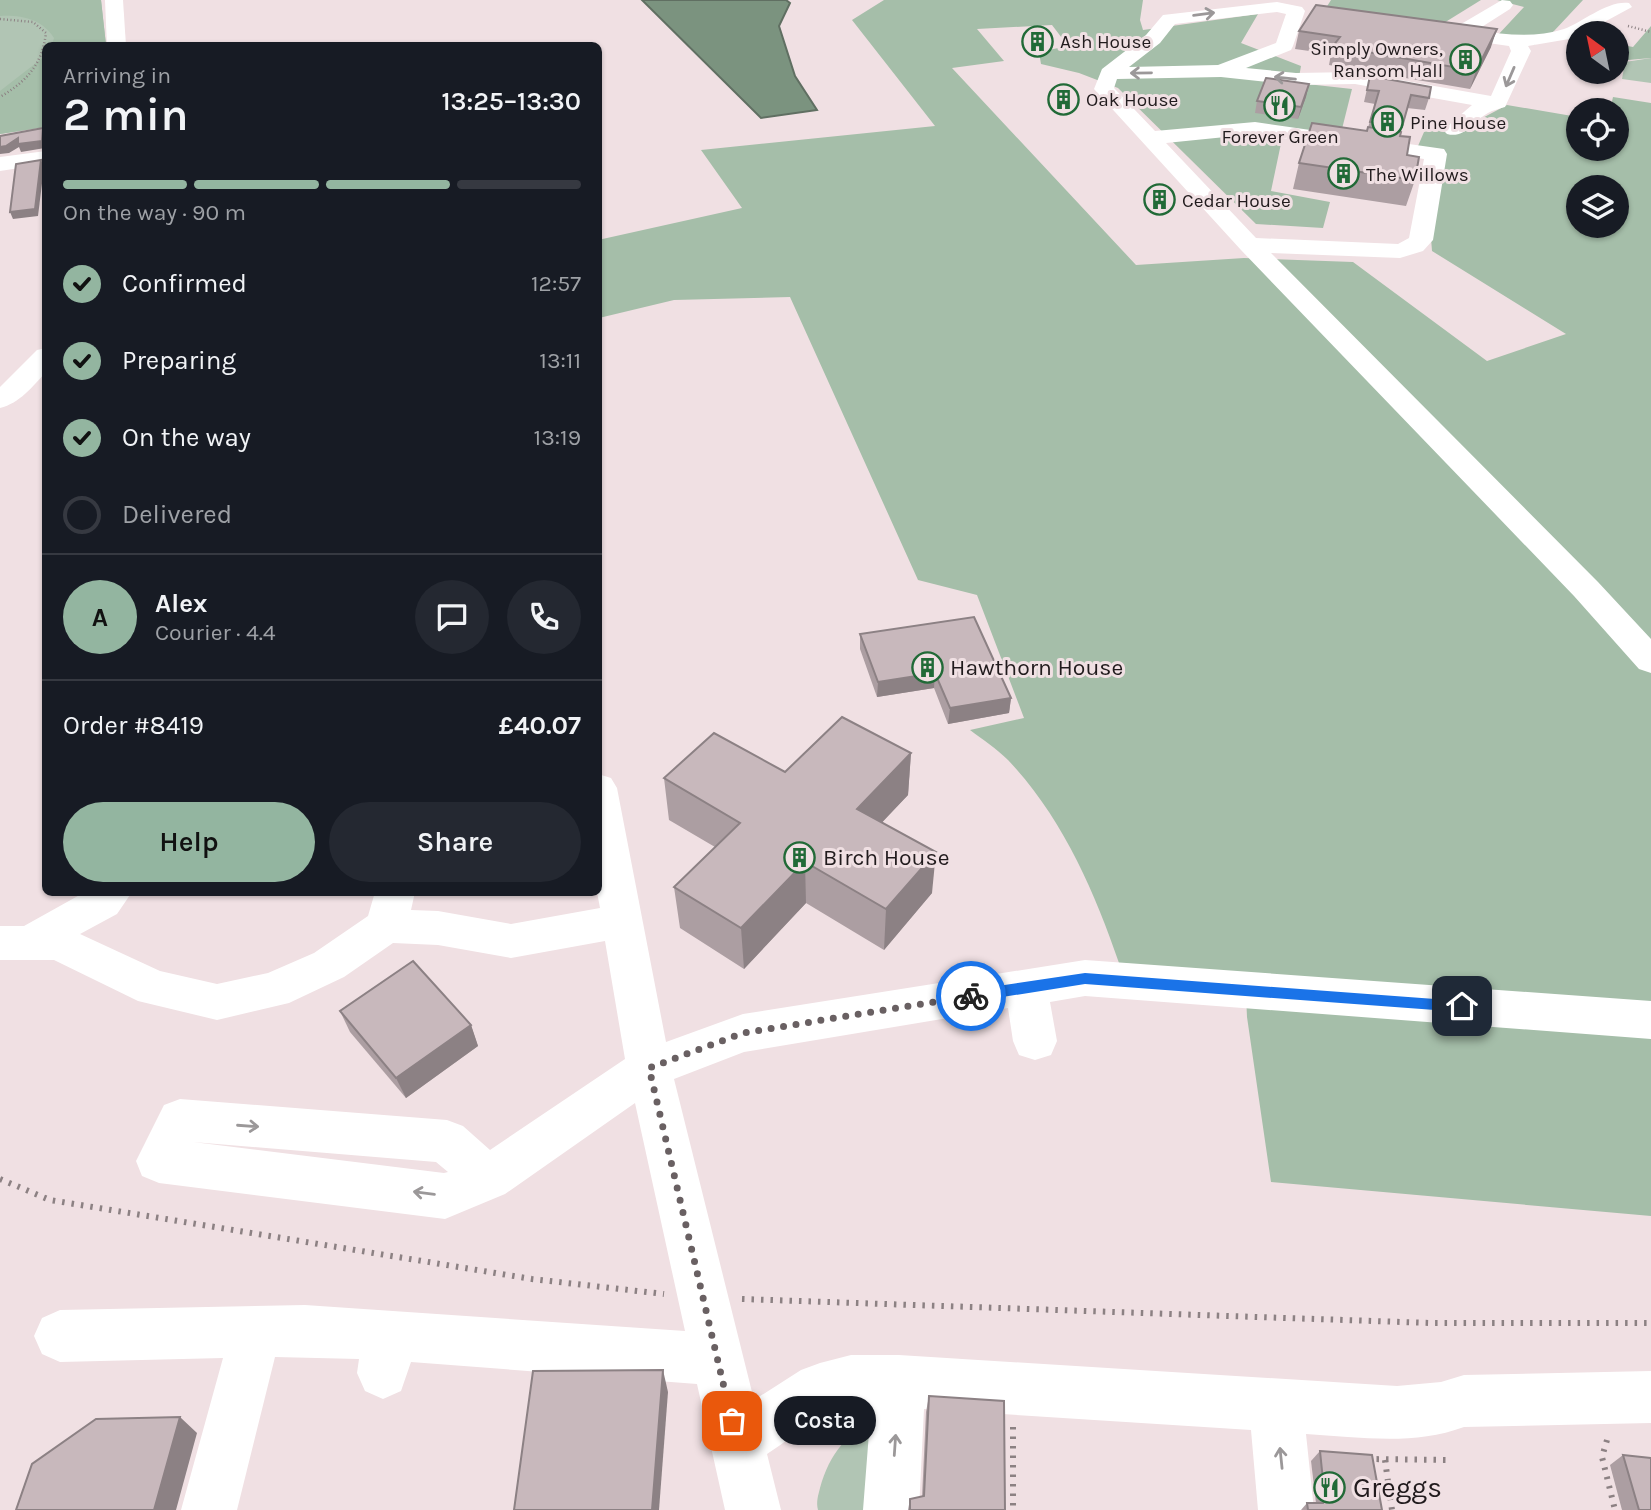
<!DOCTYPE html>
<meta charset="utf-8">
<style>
:root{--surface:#171b24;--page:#242831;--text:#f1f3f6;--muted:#9ea1a6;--line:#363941;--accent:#93b5a0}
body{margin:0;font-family:Karla,sans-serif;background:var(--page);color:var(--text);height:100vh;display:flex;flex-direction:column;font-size:26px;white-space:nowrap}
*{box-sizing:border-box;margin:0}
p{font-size:23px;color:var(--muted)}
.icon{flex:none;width:38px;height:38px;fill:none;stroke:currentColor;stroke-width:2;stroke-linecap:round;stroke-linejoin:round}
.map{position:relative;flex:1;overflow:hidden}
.panel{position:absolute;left:42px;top:42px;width:560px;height:854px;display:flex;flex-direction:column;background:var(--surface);border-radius:10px;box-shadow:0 2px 5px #0004}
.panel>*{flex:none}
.needle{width:46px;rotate:327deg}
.tools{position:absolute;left:1566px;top:21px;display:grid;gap:14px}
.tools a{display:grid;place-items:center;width:63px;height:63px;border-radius:50%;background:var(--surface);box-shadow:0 2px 5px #0004;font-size:35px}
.pin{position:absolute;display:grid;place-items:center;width:60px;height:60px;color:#fff;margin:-30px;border-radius:14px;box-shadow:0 4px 10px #0006}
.courier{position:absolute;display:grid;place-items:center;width:70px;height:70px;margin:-35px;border:5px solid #1a73e8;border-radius:50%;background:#fff;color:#222;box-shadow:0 2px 9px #0007}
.bubble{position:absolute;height:49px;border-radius:24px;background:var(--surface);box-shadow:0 2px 5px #0004;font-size:23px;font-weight:600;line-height:49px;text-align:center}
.head em{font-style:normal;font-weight:600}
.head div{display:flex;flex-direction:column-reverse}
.head{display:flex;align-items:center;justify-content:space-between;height:119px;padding:0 21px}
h1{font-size:46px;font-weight:600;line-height:52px}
.bar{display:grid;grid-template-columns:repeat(4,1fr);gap:10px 7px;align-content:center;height:84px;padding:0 21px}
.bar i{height:9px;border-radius:5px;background:var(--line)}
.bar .selected{background:var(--accent)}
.bar p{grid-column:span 4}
.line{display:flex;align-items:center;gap:18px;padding:0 21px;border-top:2px solid var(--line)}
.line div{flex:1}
.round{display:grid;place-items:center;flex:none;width:74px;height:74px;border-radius:37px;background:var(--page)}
ol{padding:0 21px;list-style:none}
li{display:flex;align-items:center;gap:21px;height:77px}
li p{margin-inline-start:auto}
li .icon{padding:7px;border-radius:50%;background:var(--accent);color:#111;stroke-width:4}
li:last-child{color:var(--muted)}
li i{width:38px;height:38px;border:4px solid var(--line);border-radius:50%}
.cta{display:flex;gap:14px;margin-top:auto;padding:14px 21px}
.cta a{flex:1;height:80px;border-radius:42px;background:var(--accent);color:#111;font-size:28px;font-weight:600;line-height:80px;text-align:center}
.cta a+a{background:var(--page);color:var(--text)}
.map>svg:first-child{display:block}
.green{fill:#b1c5b4}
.forest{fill:#a5bea9;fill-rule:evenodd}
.water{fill:#7b937f;stroke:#606f62;stroke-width:2}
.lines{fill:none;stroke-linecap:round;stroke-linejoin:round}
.path-far1{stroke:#8c8183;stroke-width:2.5;stroke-dasharray:1 2.5;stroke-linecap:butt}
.path{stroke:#8c8183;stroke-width:6;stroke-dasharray:2.5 7;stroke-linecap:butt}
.minor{fill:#fff;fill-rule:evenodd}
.wall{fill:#ac9ea2}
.shaded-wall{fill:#8c8184}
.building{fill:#c8b8bc;stroke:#8c8184;stroke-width:2}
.oneway{stroke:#9b9899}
.route{fill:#1a73e8}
.done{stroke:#696062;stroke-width:7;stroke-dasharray:0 12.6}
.labels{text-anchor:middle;stroke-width:6;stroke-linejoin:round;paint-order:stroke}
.far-poi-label{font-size:19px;fill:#211b1d;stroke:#f0e0e3;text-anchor:start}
.poi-label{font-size:23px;fill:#211b1d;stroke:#f0e0e3;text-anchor:start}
.near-poi-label{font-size:28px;fill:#211b1d;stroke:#f0e0e3;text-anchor:start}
</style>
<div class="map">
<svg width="1651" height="1510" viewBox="0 0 1651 1510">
<rect width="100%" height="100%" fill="#f0e0e3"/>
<g class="green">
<polygon points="0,0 101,0 106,45 46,46 45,127 0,134"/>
<polygon points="1651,58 1651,83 1622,79 1625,62"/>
<path d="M876,1413L870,1510H818C816,1502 818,1496 820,1488C830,1452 847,1436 876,1413Z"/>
</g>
<g class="forest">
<path d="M0,0H101L106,45H52L54,38C42,19 22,15 0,16Z"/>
<path d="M884,0H1143L1140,20L1143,30L1258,14L1241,43L1301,66L1298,83L1352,89L1339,141L1283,134L1271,191L1330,202L1323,228L1256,224L1118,88L1079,73L1041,64L1039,52L1068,46L1052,25L977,29L1004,61L952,68L1136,265L1244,258L1353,262L1487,361L1566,334L1432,251L1430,225L1442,161L1418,146L1427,125L1473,123L1507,105L1578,117V149H1617V110H1610L1613,97L1651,103V1216L1271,1182L1247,1017L1245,974L1119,963C1094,890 1062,817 1008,760C997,749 982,739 970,730L1024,718L977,595L918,580L790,297L674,300L599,318L598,240L742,208L701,150L935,126L852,20ZM1578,187H1617V226H1578Z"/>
<polygon points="1331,0 1481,0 1439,26 1326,8"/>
<polygon points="1497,0 1583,0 1554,31 1534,45 1497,36 1524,7"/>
<polygon points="1651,26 1651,58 1617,61 1617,44 1633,47"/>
<polygon points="45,56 45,127 0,134 0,91"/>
</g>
<polygon class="water" points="642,0 786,0 790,3 779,26 795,76 817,110 761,118"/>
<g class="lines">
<g class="path-far1">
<path d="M0,19L33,22L46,33C42,65 27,81 0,97"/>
<polyline points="1628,26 1651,32"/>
</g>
<g class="path">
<polyline points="0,1179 50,1200 532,1279 664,1294"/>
<polyline points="742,1299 1430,1323 1651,1323"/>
<polyline points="1013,1427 1013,1510"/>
<polyline points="1607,1440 1602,1457 1615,1510"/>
<polyline points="1367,1459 1450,1460"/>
<polyline points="1385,1460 1392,1510"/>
</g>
<g class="minor">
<polygon points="105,0 123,0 126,46 107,46"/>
<path d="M1502,0L1510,1L1513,5L1510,9L1477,30C1506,35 1535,38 1564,29C1583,22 1608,0 1629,3L1632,7L1584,33H1578L1575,38L1528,46L1531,51L1505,107C1499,109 1493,110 1488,113C1473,121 1465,139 1447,134L1443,130L1472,105L1355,84L1296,85L1221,77L1117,79L1114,88L1155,131L1255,122L1444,149L1447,154L1433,240L1423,251L1400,258L1271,253L1598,582L1651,639V673L1639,669L1574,596L1241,250L1094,89L1102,69L1146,35L1163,15L1277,2L1302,7L1305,11L1293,46L1291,50L1246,68L1296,73L1355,72L1491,96L1511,51L1509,46L1446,37L1437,31L1446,25L1456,27ZM1277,12L1286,14L1276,43L1218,65L1129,67L1160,43L1175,24ZM1255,134L1424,159L1409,238L1398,244L1256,238L1166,143Z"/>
<polygon points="46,151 46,164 0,171 0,157"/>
<path d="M46,348V372C32,387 20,403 0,408V387L37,350Z"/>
<path d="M598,774L611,778L617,788L666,1042L743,1014L1085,960L1651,1001V1039L1085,996L1050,1002L1057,1041L1051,1055L1035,1060L1019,1055L1013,1041L1008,1008L744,1052L674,1079L754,1400L801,1370L820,1363L851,1355H899L1397,1386L1441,1382L1464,1375L1651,1371V1423L1464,1427C1413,1446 1359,1437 1306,1434L1314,1510H1258L1251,1430L924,1409L919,1510H863L871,1407C827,1407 802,1431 767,1454L781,1510H725L697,1384L411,1362L401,1391L383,1399L365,1391L357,1373L359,1359L275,1357L237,1510H181L223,1358L60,1362L42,1354L34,1336L42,1318L60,1310L305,1305L685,1331L635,1103L505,1194L445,1219L159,1183L142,1176L136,1161L164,1105L180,1099L447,1120L463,1126L490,1150L625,1059L605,941L511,958L438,945L393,943L344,977L289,1003L217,1020L138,1001L54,960H0V926H24L85,892H132L117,914L80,934L160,971L217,984L268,973L314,953L368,916L375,892H415L411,910L438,911L511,924L600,908L597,892ZM193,1142L436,1162L448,1172L444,1173Z"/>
</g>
</g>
<g class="wall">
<polygon points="1299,31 1491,47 1470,89 1329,65 1331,54 1295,49"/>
<polygon points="1370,76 1429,98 1425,110 1407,108 1400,136 1415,180 1406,206 1293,189 1299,163 1367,131 1375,104 1364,102"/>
<polygon points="1306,97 1298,119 1255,113 1257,101"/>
<polygon points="860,634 1011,698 1009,713 948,724 934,688 877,697 860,649"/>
<polygon points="911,753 908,795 882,822 932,893 884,950 806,903 744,969 680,928 674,887 715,847 669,820 664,778 785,772"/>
<polygon points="340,1011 471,1025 478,1046 406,1098 350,1032"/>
<polygon points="929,1396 1005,1510 908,1510 910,1499 922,1497 926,1412"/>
<polygon points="1320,1451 1382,1510 1316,1503 1311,1461"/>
<polygon points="1623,1455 1651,1510 1622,1510 1610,1465"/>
<polygon points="1307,1503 1308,1510 1301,1510"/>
</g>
<g class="shaded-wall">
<polygon points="1497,29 1491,47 1470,89 1476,71"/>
<polygon points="1309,84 1306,97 1298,119 1301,107"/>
<polygon points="43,128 46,134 45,148 21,152 19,147 9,153 0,154 0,147"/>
<polygon points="41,160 44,167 38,216 13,219 10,212"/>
<polygon points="935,673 934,688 877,697 878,682"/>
<polygon points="1011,698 1009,713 948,724 950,708"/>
<polygon points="911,753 908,795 856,850 857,809"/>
<polygon points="936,852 932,893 884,950 886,909"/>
<polygon points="805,862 806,903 744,969 741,928"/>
<polygon points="471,1025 478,1046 406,1098 396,1078"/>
<polygon points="663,1370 668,1392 659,1510 652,1510"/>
<polygon points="180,1417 197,1433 176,1510 154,1510"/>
</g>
<g class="building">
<polygon points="1316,5 1497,29 1476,71 1333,46 1340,37 1299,31"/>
<polygon points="1370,76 1431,87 1429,98 1411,95 1402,127 1370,122 1379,91 1367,90"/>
<polygon points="1266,78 1309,84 1301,107 1257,101"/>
<polygon points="1312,123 1367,131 1368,127 1401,132 1400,136 1410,137 1407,155 1419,157 1415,180 1299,163"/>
<polygon points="43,128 42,141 18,144 18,138 6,146 0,147 0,136"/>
<polygon points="41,160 35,209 10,212 16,164"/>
<polygon points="974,617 1011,698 950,708 935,673 878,682 860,634"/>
<polygon points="842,717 911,753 857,809 936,852 886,909 805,862 741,928 674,887 740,823 664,778 714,733 785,772"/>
<polygon points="413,961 471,1025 396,1078 340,1011"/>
<polygon points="663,1370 652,1510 514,1510 533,1371"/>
<polygon points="929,1396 1004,1401 1005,1510 910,1510 910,1499 924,1496"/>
<polygon points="180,1417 154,1510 16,1510 32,1464 96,1419"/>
<polygon points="1320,1451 1372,1455 1382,1510 1308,1510 1307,1503 1323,1503 1325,1500"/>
<polygon points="1623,1455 1651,1458 1651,1510 1639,1510"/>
</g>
<defs><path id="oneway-shaft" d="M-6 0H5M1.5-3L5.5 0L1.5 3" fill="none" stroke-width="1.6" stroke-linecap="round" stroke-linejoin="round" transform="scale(1.75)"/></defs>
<g class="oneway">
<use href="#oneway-shaft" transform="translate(1204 14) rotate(-7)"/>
<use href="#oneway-shaft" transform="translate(1141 73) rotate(179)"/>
<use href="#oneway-shaft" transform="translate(1510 77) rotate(113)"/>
<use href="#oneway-shaft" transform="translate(1285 78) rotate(-174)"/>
<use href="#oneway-shaft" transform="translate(248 1126) rotate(4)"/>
<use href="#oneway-shaft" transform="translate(424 1193) rotate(-173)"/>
<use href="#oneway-shaft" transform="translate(895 1445) rotate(-86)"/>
<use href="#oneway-shaft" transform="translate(1281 1458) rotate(-96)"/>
</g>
<polygon class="route" points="1085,973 1462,1001 1469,1006 1462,1012 1085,984 971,1002 964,996 971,990"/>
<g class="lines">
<polyline class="done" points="732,1421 649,1068 743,1033 971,996"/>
</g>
<defs>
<symbol id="building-ring" viewBox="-11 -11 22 22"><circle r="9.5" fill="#f0e0e3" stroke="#216a37" stroke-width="1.5"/><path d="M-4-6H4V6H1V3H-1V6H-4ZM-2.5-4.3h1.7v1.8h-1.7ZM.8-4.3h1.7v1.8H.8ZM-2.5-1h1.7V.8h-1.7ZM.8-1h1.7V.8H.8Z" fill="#216a37"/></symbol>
<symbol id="restaurant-ring" viewBox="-11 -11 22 22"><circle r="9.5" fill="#f0e0e3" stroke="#216a37" stroke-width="1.5"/><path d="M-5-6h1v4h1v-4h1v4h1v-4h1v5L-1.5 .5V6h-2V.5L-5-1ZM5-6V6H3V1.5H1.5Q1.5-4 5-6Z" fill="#216a37"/></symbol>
</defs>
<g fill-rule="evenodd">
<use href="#building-ring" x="1020" y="24" width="35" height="35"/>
<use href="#building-ring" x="1448" y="42" width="35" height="35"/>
<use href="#building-ring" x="1046" y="82" width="35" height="35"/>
<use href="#restaurant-ring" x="1262" y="88" width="35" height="35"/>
<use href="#building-ring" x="1370" y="104" width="35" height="35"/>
<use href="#building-ring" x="1326" y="156" width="35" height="35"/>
<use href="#building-ring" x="1142" y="182" width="35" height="35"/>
<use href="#building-ring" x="910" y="650" width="35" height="35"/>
<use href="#building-ring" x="782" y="840" width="35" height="35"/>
<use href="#restaurant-ring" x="1312" y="1470" width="35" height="35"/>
</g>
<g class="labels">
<g class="far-poi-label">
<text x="1060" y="48">Ash House</text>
<text x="1443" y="55" text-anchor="end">Simply Owners,<tspan x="1443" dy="22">Ransom Hall</tspan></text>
<text x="1086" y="106">Oak House</text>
<text x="1410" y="129">Pine House</text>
<text x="1280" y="143" text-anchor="middle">Forever Green</text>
<text x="1366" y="181">The Willows</text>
<text x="1182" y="207">Cedar House</text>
</g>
<g class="poi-label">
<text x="950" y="675">Hawthorn House</text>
<text x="823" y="865">Birch House</text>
</g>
<g class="near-poi-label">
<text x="1353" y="1497">Greggs</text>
</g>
</g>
</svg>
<div class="tools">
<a><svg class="needle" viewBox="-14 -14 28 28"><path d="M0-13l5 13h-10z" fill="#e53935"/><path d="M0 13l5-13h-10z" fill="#9ea1a6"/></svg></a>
<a><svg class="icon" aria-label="locate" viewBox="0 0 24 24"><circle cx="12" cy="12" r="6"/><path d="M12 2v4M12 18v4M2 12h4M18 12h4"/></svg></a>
<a><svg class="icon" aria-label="layers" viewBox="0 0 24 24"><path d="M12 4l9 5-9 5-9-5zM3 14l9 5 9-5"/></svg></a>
</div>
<div class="pin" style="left:732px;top:1421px;background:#ea580c"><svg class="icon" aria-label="bag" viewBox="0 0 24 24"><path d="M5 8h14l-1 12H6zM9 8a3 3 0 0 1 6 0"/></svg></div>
<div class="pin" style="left:1462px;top:1006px;background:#1f2937"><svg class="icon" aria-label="home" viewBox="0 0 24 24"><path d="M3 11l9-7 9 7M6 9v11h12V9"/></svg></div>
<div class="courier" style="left:971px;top:996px"><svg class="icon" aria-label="bike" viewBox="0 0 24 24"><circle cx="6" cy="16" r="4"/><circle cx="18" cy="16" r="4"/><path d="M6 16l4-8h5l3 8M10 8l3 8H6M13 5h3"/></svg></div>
<div class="bubble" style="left:774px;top:1396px;width:102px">Costa</div>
<section class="panel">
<div class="head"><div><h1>2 min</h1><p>Arriving in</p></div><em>13:25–13:30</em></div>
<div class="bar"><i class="selected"></i><i class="selected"></i><i class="selected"></i><i></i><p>On the way · 90 m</p></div>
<ol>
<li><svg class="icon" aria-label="check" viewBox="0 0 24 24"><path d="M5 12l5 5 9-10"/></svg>Confirmed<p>12:57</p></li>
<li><svg class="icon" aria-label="check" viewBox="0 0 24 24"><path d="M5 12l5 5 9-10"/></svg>Preparing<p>13:11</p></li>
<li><svg class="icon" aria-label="check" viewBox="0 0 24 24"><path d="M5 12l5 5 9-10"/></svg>On the way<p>13:19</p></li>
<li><i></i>Delivered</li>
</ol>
<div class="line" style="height:126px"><b class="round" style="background:var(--accent);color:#111">A</b><div><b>Alex</b><p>Courier · 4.4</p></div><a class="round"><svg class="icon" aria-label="chat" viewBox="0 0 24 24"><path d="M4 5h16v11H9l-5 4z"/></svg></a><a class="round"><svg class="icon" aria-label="phone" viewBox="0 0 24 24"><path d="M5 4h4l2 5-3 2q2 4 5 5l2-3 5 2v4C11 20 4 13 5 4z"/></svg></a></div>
<div class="line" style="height:91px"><div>Order #8419</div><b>£40.07</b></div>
<div class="cta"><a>Help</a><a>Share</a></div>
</section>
</div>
